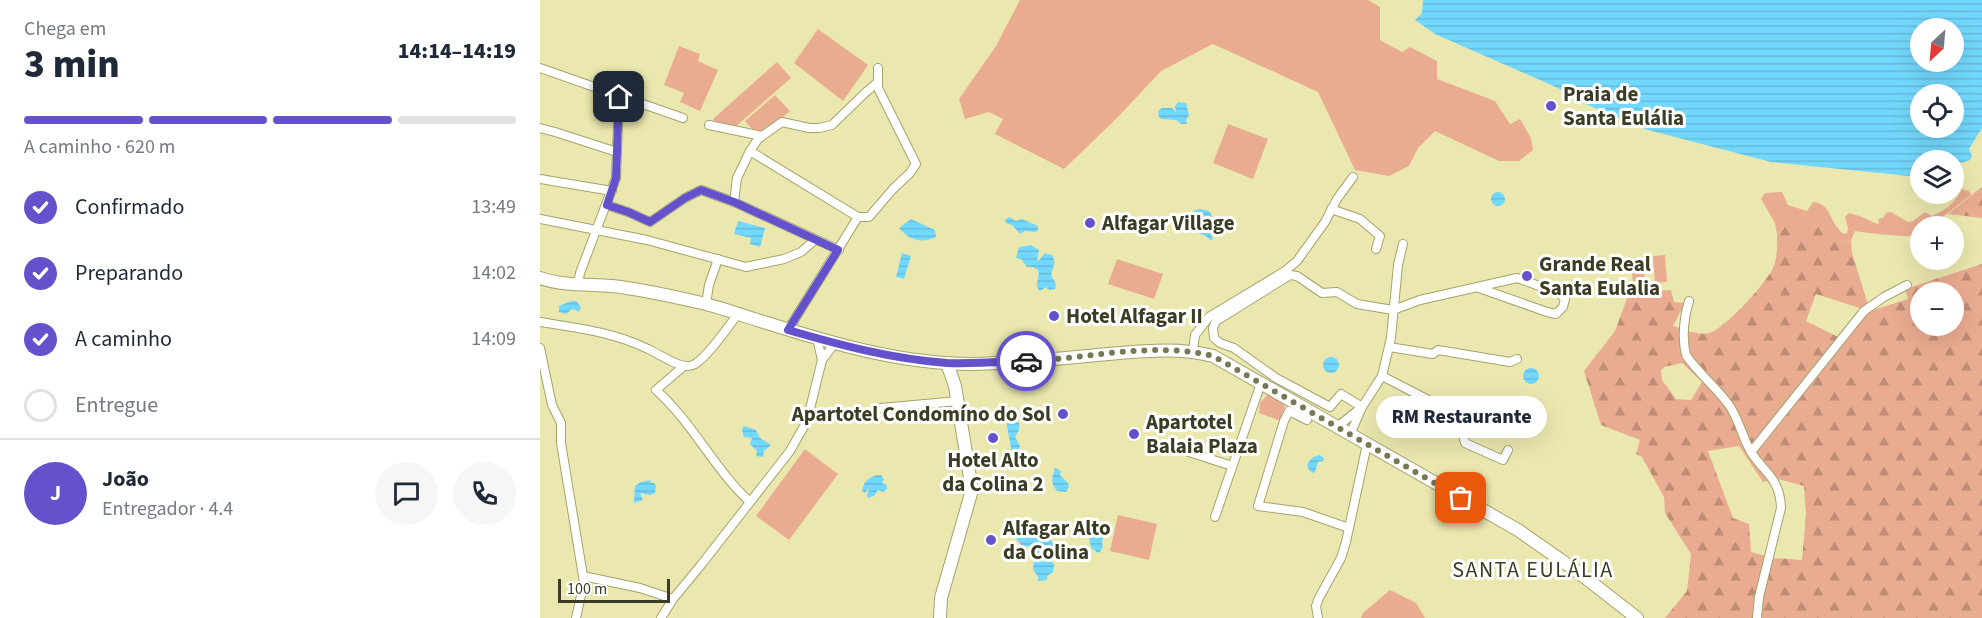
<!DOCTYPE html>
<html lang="pt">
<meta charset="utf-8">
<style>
:root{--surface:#fff;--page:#f6f6f7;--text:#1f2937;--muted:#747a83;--line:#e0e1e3;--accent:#6352cb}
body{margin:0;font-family:"Source Sans 3",sans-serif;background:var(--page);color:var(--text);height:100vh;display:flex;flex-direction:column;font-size:22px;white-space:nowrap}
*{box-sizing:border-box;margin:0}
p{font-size:20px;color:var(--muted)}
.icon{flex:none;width:33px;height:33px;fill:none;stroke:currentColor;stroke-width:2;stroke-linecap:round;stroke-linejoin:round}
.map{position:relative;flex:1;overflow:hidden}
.side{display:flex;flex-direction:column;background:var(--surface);width:540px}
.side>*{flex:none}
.needle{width:39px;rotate:206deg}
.fabs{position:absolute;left:1370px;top:18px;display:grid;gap:12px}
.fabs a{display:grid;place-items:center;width:54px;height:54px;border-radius:50%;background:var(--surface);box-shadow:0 6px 24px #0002;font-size:30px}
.scale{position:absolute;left:18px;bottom:15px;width:112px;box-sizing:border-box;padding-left:6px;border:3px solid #3c3b24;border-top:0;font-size:16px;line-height:21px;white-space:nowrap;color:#3c3b24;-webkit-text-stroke:4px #fff;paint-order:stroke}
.pin{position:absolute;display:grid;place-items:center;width:51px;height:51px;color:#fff;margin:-26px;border-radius:12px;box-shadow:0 3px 9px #0006}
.courier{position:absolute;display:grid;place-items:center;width:60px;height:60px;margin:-30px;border:4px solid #6352cb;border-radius:50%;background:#fff;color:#222;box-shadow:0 2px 8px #0007}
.bubble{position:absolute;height:42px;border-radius:21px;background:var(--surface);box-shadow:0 6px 24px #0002;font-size:20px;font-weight:800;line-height:42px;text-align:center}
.overview em{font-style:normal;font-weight:800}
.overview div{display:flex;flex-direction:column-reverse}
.overview{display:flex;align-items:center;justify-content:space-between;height:102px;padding:0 24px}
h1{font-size:39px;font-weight:800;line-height:45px}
.bar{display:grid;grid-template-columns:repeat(4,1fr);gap:9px 6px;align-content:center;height:72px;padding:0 24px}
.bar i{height:8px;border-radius:4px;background:var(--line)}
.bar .selected{background:var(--accent)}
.bar p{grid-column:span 4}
.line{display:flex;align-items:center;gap:15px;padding:0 24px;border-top:2px solid var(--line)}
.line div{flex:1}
.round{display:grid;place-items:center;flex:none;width:63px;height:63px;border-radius:32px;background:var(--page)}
ol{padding:0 24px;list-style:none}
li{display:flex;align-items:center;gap:18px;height:66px}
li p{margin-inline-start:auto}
li .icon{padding:6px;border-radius:50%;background:var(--accent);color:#fff;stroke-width:4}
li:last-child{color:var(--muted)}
li i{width:33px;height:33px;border:3px solid var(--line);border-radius:50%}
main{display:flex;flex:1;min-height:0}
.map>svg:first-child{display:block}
.green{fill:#eaac91}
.forest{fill:url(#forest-firs);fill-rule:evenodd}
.water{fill:url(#water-rules);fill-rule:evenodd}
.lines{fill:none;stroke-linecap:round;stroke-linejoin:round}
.street-casing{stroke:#a6a26c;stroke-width:10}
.secondary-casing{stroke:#a6a26c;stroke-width:14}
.street{stroke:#fff;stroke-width:8}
.secondary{stroke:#fff;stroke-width:12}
.done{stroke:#797855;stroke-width:6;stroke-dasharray:0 10.8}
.route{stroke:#6352cb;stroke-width:8}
.poi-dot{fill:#6352cb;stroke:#fff;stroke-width:2}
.labels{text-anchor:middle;stroke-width:6;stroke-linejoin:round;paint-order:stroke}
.poi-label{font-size:21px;font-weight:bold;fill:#3c3b24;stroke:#fff;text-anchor:start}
.neighbourhood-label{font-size:22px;letter-spacing:1.5px;fill:#3c3b24;stroke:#fff}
</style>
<main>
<section class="side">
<div class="overview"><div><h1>3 min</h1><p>Chega em</p></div><em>14:14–14:19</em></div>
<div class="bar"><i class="selected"></i><i class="selected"></i><i class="selected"></i><i></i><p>A caminho · 620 m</p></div>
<ol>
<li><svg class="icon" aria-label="check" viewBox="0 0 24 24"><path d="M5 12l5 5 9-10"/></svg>Confirmado<p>13:49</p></li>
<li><svg class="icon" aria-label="check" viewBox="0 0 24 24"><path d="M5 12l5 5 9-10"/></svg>Preparando<p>14:02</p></li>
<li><svg class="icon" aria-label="check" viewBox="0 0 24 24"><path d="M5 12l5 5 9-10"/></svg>A caminho<p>14:09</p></li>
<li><i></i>Entregue</li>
</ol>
<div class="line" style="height:108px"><b class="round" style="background:var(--accent);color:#fff">J</b><div><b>João</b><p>Entregador · 4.4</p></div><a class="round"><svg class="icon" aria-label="chat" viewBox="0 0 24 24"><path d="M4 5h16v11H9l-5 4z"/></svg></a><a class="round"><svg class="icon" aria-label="phone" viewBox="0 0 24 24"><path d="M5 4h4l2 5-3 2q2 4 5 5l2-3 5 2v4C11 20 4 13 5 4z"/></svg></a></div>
</section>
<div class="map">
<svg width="1442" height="618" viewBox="0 0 1442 618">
<defs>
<pattern id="forest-firs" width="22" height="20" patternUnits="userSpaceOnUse" patternTransform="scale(1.5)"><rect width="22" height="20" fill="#eaac91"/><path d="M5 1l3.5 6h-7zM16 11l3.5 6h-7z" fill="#bf8d76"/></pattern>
<pattern id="water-rules" width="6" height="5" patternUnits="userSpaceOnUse" patternTransform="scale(1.5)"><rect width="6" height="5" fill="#73d8fd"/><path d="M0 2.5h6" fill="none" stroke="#64bad9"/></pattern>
</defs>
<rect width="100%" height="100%" fill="#ebe8af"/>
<g class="green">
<polygon points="480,0 828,0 840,7 840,40 862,52 870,47 897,61 897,79 955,101 970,124 980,119 991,138 993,150 979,161 959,161 895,131 878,148 869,166 849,176 815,170 778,92 673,44 621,71 577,118 524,169 455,134 463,119 449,112 425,119 419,99 456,46"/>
<polygon points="278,29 328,65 303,101 254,63"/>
<polygon points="139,46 160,54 158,61 178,70 160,111 140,102 144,93 124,85"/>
<polygon points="237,62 251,78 187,134 173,119"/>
<polygon points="235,95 250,111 219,137 205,121"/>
<polygon points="688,124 728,139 713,179 673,163"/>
<path d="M1422,189L1429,191L1431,195L1391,226H1380V234C1371,239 1328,233 1315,231L1311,240L1297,243L1246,226L1237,234L1235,223L1221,199L1225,193L1242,192L1248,205L1267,211L1273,202C1292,203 1290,226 1304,234L1307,233L1308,228L1305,217L1309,213L1322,217L1337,224L1339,223L1338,219L1343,218L1346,213L1351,212L1368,222L1373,221L1385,212L1392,216C1407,209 1413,205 1422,189Z"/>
<polygon points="1125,255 1127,282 1115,283 1113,256"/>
<polygon points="1103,257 1105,284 1093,284 1091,258"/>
<polygon points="577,259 623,274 614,299 568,284"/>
<polygon points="728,394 745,404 741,421 719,413 720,403"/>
<polygon points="265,449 298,474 249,540 216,516"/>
<polygon points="578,515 617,524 609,560 570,551"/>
<polygon points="850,590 876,603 885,618 821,618 823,613"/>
</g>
<g class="forest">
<polygon points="1442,187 1442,218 1408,214"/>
<path d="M1286,224L1299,228L1298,243L1311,240L1312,253L1330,311L1368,299L1365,289L1442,264V618H1125L1147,591L1151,554L1125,513L1124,497L1102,457L1096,454L1100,440L1061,425L1044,371L1075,331L1089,293L1131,290L1134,302L1145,303L1133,326C1145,329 1157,336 1169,333C1185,329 1224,285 1232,270C1238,258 1237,247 1237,234L1246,226ZM1380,292H1413V326H1380ZM1276,294L1323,309L1300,338L1266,321ZM1142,363L1162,382L1151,400L1136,399L1122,380L1121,370L1124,367ZM1199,446L1223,482L1238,479L1264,486L1266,514L1262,560L1233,558L1211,552L1209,524L1193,518L1168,451Z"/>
</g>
<g class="water">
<path d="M883,0H1442V128L1429,149L1432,156L1430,160L1421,163L1417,160H1380V173L1369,176L1231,162L1108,130L1038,101L1018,88L895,34L875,20L882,13ZM1380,28H1413V62H1380ZM1380,94H1413V128H1380Z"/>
<polygon points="638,102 646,103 649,115 646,120 647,124 641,124 636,120 622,119 619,117 618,111 622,108 632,108 636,112 635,106"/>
<circle cx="958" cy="199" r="7"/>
<path d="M660,209L669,211L672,216L668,227L659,224L656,229L670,232L673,239L670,240L666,236L651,230L652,227L649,225C647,215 651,211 660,209Z"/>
<polygon points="469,217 476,221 482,219 498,226 498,230 495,232 485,231 480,234 472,225 466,223 465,220"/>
<path d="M371,219L395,230L396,237C381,244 369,240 359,228Z"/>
<polygon points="198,221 225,228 220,247 210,244 211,238 194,234"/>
<path d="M491,245L499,250L497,260H499L505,253L512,255C517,264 513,266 511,275L516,284L515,289L509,290L506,287L500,291C493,284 501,277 498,270L493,267H487L481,259L476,258L479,247Z"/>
<polygon points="362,253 371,256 364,279 356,277"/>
<polygon points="31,301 36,301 41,307 40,310 38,311 32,309 26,314 19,312 19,306"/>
<circle cx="791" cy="365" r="8"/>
<circle cx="991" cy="376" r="8"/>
<polygon points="469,418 473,418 479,423 479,430 475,437 480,446 478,453 472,454 466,420"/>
<polygon points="204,426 216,430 220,438 231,445 224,451 223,457 216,456 217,451 210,444 212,438 204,437 202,430"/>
<path d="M780,455L784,458L783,461L778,462L775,472L773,473L769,470L767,465C770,459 773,456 780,455Z"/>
<path d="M515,468L521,471L520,475L528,483L529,487L526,492L517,491C510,483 512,477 515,468Z"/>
<path d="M341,475L344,479L342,483L347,485V489L343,492L338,490L334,496L328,498L327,495L329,488L325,493L322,491C324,480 331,475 341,475Z"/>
<polygon points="111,480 110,483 114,483 116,486 115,493 110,495 100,493 103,500 94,503 95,486 101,482"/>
<path d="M556,523L563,524L566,529L562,542L563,547L559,553L552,549C548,539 547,530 556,523Z"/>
<path d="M487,527L492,528L498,538H509L517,547L514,557L506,555L502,557L503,562L510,560L514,564L513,572L507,576V580L498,581V577L493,569C493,561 499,554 493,547L482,546L476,539L478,536H482L485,533L483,529Z"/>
</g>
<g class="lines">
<defs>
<g id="street">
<polyline points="0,68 143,118"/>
<polyline points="169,125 222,136"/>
<polyline points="0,128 15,132 77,152"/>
<polyline points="210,151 218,139 242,122 269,128 279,128 292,125 326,92 338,82"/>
<polyline points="0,179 72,191"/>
<polyline points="194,202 197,178 210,151 318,217 329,217 353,189 370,173 376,164 338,88 338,68"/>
<polyline points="67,205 88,212 110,222 145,198 161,190 194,202 299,250"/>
<polyline points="791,209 820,219 840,236 836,249"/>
<polyline points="0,219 107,240 206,267 244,259 261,252 275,240"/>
<polyline points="38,284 40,273 76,178 79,97"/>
<path d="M1149,301C1144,318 1142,338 1146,355C1158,373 1176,387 1189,405C1199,419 1202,437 1211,452C1225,474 1240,478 1241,508L1219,597L1217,618"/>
<polyline points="166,304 169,285 178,259"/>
<path d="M0,322C38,328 73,332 108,349C120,354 143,372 155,364C169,355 187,328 198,314"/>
<polyline points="248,330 318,217"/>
<polyline points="277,338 282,360"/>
<polyline points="849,347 893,354 898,350 970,362 977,359"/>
<polyline points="0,348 12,405 21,423 21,443 44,582 36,618"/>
<polyline points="653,351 655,335 669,317 745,271 757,261 785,222 797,199 813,177"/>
<path d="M144,366L116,390C153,423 174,469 210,502"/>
<polyline points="842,376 929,421 936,416 983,425 988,429"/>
<polyline points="822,407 801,394 790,407 736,378 694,348 680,343 674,338 673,328 676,321 750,275 757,276 782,293 797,292 817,304 853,310 880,300 977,278 1019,293 1025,299 1023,307 1016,314 1007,312 939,288"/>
<polyline points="341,408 418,401"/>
<polyline points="767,420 749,411 744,421 718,506 763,512 809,528"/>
<polyline points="929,421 923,434 925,443 963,460 968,450"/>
<polyline points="797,427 822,407"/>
<polyline points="810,435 822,407 842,376 851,338 858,265 863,244"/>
<polyline points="646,451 692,466"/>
<polyline points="1211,452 1324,311 1344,297 1367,285"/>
<polyline points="675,517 721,383"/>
<polyline points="43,576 100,588 133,599"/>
<polyline points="121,618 133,599 161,565 250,451 267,421 282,360 295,343"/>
<polyline points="778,618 776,606 779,598 801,558 806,542 827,444"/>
</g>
<g id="secondary">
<path d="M0,278C23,286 49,284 72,286C100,289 126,295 153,301C178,306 203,316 227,323C294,344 362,364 432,364C478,363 523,358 568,354C604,351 638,347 673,356L978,530L1038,572L1097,618"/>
<polyline points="400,618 401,598 432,490 415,386 407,363"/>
</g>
</defs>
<use href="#street" class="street-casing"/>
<use href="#secondary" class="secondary-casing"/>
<use href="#street" class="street"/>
<use href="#secondary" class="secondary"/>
</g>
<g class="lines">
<path class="done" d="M486,361C547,359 612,341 673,356L921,498"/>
<path class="route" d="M79,97L76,178L67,205L88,212L110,222L145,198L161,190L194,202L298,250L248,330C300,345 352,359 407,363C433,364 460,362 486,361"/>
</g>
<g class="poi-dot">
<circle cx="1011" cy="106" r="6"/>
<circle cx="550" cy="223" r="6"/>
<circle cx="987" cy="276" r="6"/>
<circle cx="514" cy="316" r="6"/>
<circle cx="523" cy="414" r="6"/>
<circle cx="594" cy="434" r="6"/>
<circle cx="453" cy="438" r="6"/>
<circle cx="451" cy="540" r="6"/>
</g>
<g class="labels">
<g class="poi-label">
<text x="1023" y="101">Praia de<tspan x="1023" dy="24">Santa Eulália</tspan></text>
<text x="562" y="230">Alfagar Village</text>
<text x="999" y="271">Grande Real<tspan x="999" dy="24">Santa Eulalia</tspan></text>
<text x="526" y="323">Hotel Alfagar II</text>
<text x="511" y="421" text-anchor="end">Apartotel Condomíno do Sol</text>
<text x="606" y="429">Apartotel<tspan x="606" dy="24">Balaia Plaza</tspan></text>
<text x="453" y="467" text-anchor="middle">Hotel Alto<tspan x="453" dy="24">da Colina 2</tspan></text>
<text x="463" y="535">Alfagar Alto<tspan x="463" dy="24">da Colina</tspan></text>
</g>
<g class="neighbourhood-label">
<text x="993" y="577">SANTA EULÁLIA</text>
</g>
</g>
</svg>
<div class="fabs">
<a><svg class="needle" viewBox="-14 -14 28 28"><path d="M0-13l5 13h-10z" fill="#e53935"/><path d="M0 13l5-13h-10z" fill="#747a83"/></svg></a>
<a><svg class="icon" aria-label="locate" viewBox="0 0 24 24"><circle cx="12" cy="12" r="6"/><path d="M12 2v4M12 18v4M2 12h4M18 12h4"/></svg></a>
<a><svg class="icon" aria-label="layers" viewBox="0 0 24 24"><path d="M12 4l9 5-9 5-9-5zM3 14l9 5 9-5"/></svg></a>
<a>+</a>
<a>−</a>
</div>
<div class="scale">100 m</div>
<div class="pin" style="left:921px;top:498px;background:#ea580c"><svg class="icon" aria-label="bag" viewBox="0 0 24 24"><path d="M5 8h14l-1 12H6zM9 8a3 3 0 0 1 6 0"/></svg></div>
<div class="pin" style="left:79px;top:97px;background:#1f2937"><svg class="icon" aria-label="home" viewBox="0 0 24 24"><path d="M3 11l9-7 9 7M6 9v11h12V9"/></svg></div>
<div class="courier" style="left:486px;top:361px"><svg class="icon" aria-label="car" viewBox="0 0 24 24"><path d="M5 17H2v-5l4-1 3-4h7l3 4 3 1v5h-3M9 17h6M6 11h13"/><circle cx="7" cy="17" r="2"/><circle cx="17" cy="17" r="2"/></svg></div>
<div class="bubble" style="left:836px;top:396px;width:171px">RM Restaurante</div>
</div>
</main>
